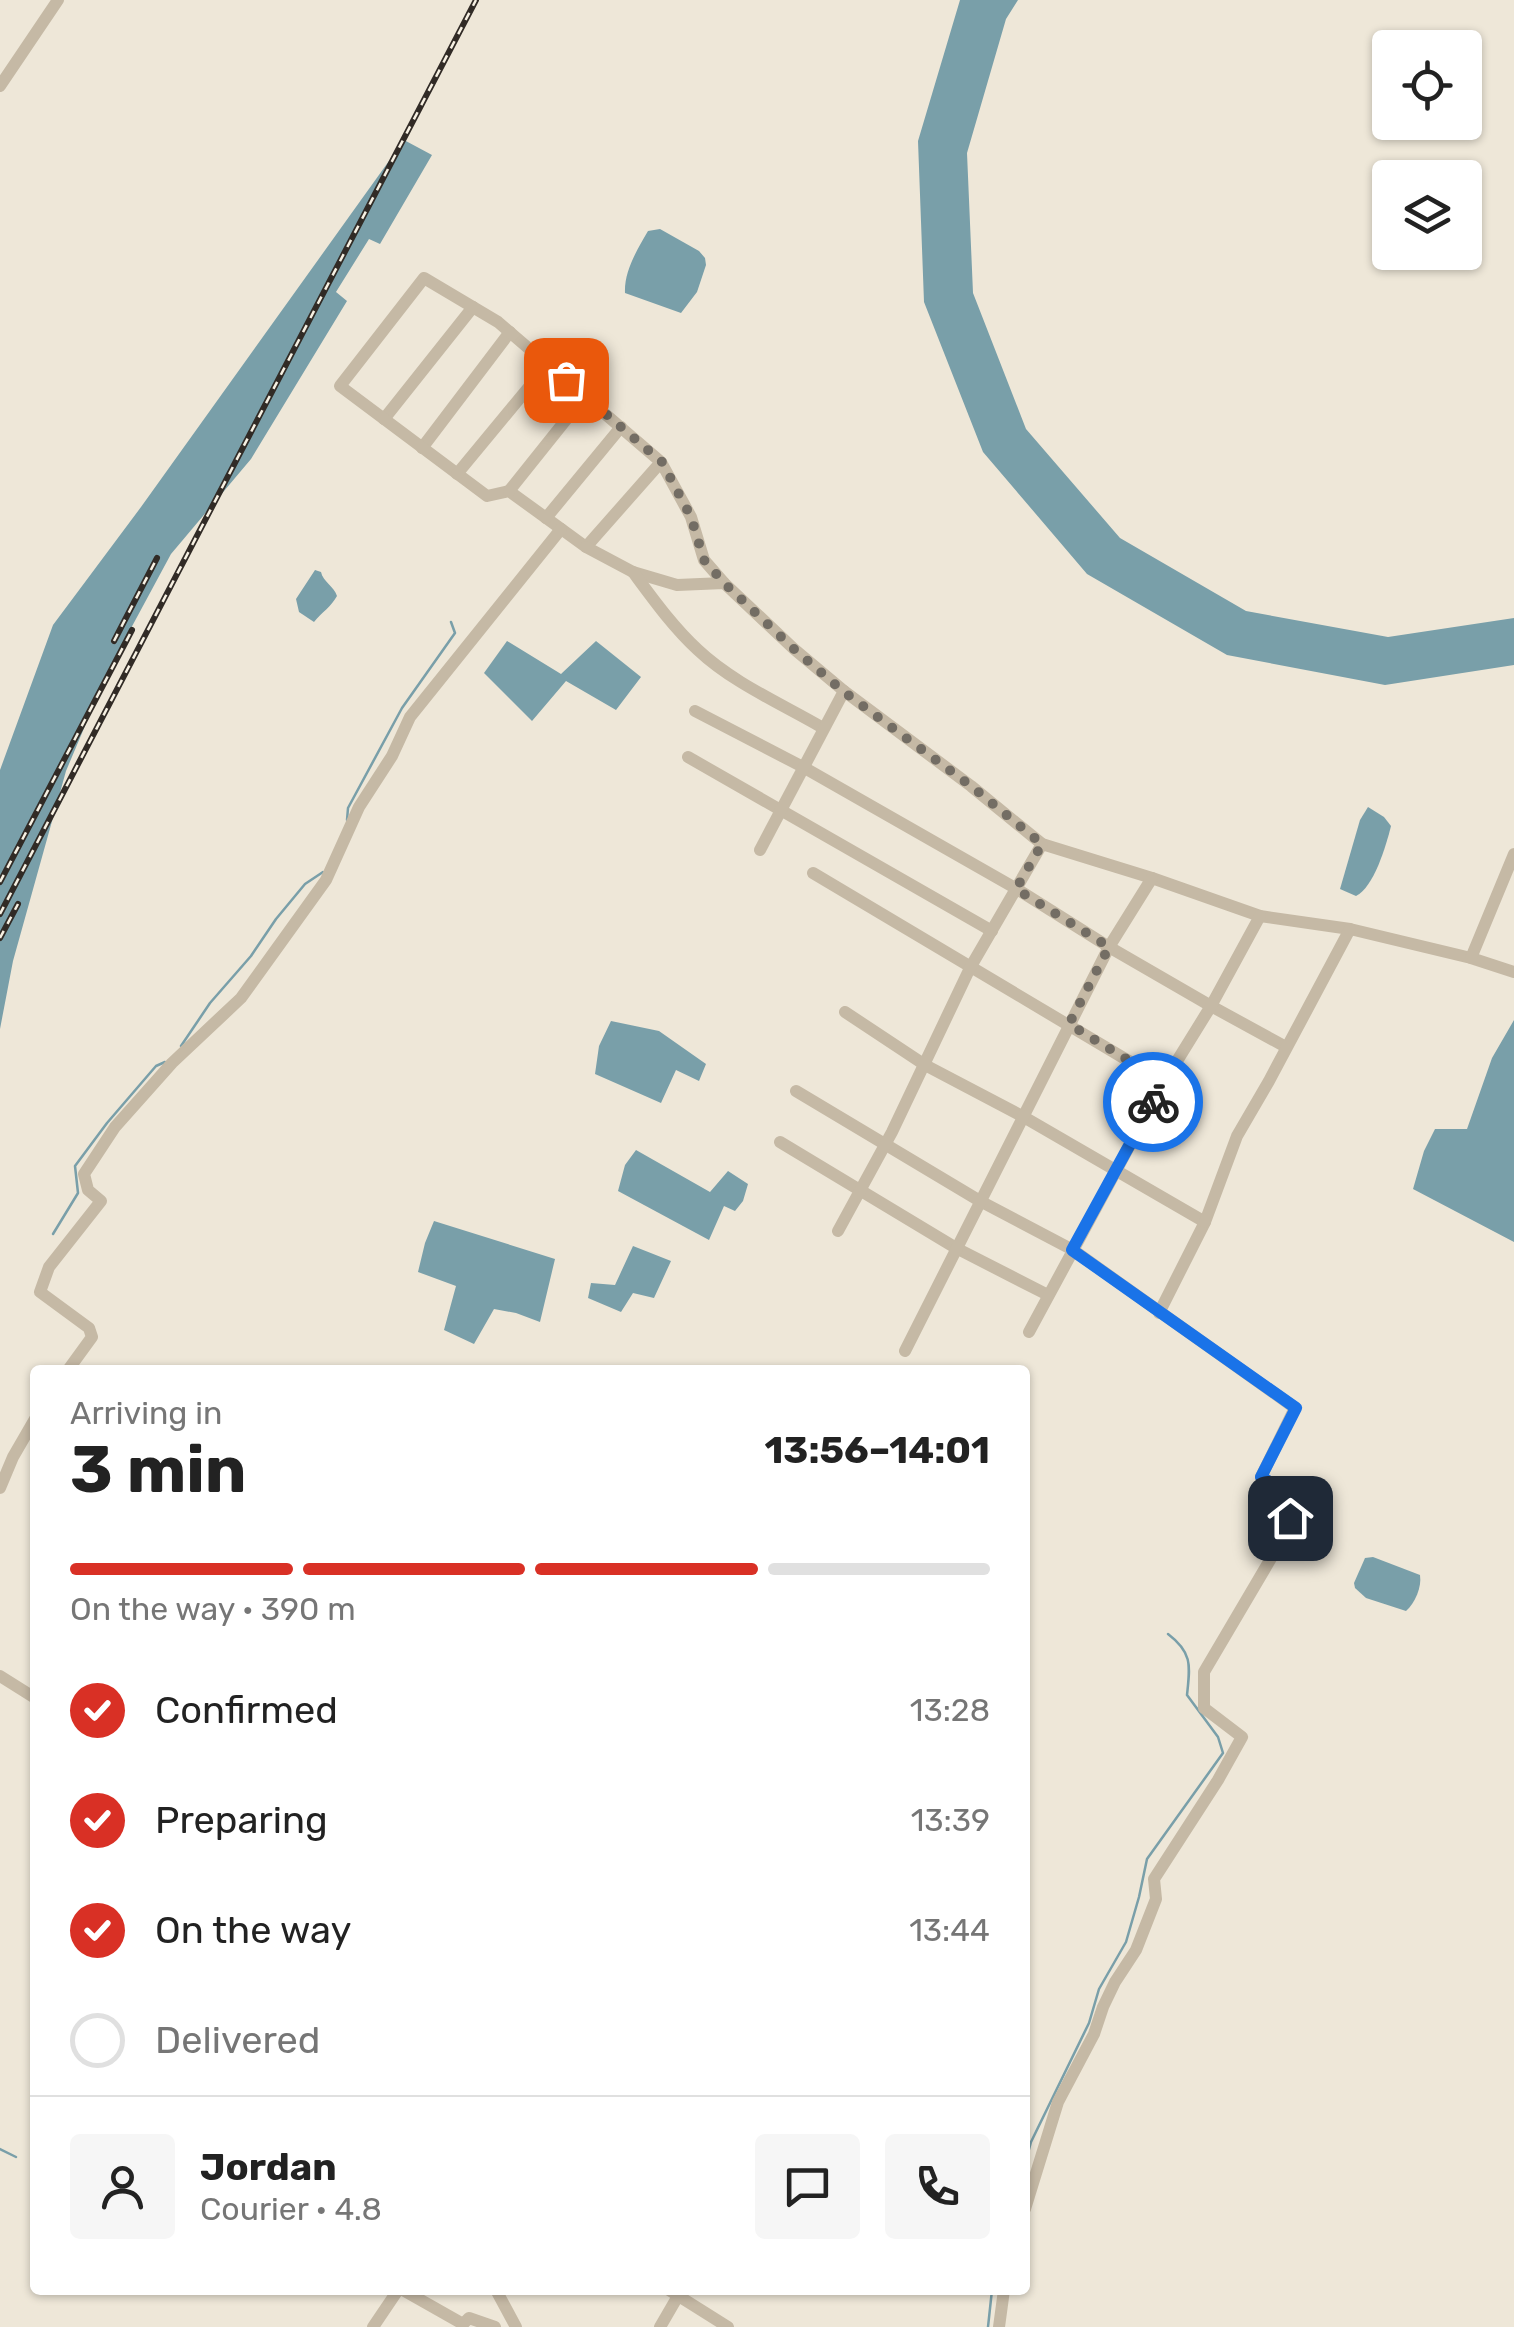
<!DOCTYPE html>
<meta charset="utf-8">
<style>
:root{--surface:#fff;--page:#f6f6f6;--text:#222;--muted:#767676;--line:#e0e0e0;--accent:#d93025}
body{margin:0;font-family:Rubik,sans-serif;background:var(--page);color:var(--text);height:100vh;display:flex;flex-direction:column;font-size:38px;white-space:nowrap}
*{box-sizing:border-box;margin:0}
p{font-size:32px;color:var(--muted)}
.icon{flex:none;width:55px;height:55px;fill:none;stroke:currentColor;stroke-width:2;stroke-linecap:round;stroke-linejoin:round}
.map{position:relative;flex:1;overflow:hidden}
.drawer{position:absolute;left:30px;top:1365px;width:1000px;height:930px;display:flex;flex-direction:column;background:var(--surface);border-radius:10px;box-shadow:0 2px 8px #0004}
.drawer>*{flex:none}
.buttons{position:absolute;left:1372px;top:30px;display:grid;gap:20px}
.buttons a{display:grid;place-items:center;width:110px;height:110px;border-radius:10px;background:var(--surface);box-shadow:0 2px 8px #0004;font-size:50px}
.pin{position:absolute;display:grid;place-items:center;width:85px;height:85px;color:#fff;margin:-42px;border-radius:20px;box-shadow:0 5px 15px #0006}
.courier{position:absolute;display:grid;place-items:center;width:100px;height:100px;margin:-50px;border:8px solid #1a73e8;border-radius:50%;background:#fff;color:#222;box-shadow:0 2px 12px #0007}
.headline em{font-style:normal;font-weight:700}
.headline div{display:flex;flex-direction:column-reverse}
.headline{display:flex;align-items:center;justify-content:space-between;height:170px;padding:0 40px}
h1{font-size:65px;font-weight:700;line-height:75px}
.bar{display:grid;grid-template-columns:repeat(4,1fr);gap:15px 10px;align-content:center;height:120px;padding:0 40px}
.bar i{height:12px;border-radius:8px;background:var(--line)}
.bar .active{background:var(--accent)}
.bar p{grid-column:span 4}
.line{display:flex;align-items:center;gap:25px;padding:0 40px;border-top:2px solid var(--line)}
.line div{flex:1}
.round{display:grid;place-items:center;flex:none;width:105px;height:105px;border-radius:10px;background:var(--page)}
ol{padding:0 40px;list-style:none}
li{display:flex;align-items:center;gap:30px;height:110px}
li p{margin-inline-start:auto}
li .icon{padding:10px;border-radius:50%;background:var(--accent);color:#fff;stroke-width:4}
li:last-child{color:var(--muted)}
li i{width:55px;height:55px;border:5px solid var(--line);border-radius:50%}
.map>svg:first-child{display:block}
.water{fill:#799fa9}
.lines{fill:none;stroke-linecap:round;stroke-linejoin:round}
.stream{stroke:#799fa9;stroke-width:2.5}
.minor{stroke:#c5b9a5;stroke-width:12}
.rail-casing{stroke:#312b26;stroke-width:6}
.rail{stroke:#f7f1e3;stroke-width:2.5;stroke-dasharray:8;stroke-linecap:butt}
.done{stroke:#736d64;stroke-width:10;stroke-dasharray:0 18}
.route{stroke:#1a73e8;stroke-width:12}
</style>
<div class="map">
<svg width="1514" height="2327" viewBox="0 0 1514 2327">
<rect width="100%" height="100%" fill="#eee7d8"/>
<g class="water">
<polygon points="960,0 1018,0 1006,19 967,153 973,293 1026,429 1120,538 1246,611 1388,637 1514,618 1514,665 1385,685 1227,655 1087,574 983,452 924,302 918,141"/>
<polygon points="404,140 432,155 380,244 369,239 336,292 347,301 251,459 171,554 109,669 66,771 13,961 0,1029 0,770 53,625 141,507"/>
<path d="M660,229L699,251L705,258L706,265L697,292L681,313L625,293C624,271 637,250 648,231Z"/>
<path d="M315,570L321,572C323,582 334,586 337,596C331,607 322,612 314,622L299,612L296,599Z"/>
<polygon points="507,641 561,674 596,641 641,677 616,710 566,681 532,721 484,673"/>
<path d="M1368,807L1384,817L1391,826C1386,846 1374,887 1356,896L1340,889L1360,820Z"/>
<polygon points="1514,1020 1514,1242 1413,1189 1424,1151 1435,1129 1467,1129 1492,1058"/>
<polygon points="611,1021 659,1031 706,1064 699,1081 676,1070 661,1103 595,1074 599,1046"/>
<polygon points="636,1150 710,1192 728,1171 748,1184 743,1201 735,1211 724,1206 709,1240 618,1191 625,1165"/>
<polygon points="434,1221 555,1259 540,1322 516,1313 494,1309 474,1344 444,1330 456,1286 418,1272 425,1243"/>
<polygon points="633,1246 671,1261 654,1298 633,1293 621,1312 588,1298 591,1283 615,1285"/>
<path d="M1373,1557L1420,1575C1422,1587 1415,1603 1406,1611L1366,1598L1355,1588L1354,1583L1365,1558Z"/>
</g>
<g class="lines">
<g class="stream">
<polyline points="347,820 348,808 402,708 455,633 451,622"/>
<polyline points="181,1046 210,1003 251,956 276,919 305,884 323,872"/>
<polyline points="53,1234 78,1193 75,1166 107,1123 156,1066 165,1062"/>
<polyline points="0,2149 16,2157"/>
<path d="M1025,2164L1031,2142L1089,2023L1099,1989L1126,1942L1139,1897L1147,1859L1223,1753L1218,1737L1187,1695C1190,1666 1193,1653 1168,1634"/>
<polyline points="988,2327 992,2290"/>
</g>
<g class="minor">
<polyline points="0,86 58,0"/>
<polyline points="384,419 473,307"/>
<polyline points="422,448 510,332"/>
<polyline points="661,462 586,547 509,491 487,496 340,386 424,278 498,322 661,462 691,517 704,560 724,583"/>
<polyline points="457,474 548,364"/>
<polyline points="509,491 585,396"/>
<polyline points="546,518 621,427"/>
<polyline points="586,547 633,572 677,585 724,583 794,649 844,691 971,786 1042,844 1152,878 1260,916 1350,929 1471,958 1514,972"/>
<path d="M633,572C653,599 673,627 698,650C733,683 782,704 823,728"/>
<polyline points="695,711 803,767 1017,889 1109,947 1211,1006 1286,1047"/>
<polyline points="688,757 992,931"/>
<polyline points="760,850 844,691"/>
<polyline points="813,873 1164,1082"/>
<polyline points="1471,958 1514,854"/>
<polyline points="845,1012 925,1065 1022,1116 1205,1222 1159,1313"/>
<polyline points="796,1091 980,1201 1073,1250 1295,1408 1261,1477 1296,1497 1283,1538 1204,1672 1204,1708 1242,1737 1218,1780 1154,1879 1156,1899 1136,1950 1115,1982 1103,2007 1094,2034 1058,2102 1025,2209"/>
<polyline points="780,1142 956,1248 1048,1295"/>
<polyline points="1205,1222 1237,1136 1269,1081 1350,929"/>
<polyline points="838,1231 892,1132 970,968 1042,844"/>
<polyline points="1029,1332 1164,1082 1211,1006 1260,916"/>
<polyline points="905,1351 1109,947 1152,878"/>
<polyline points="68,1370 92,1337 89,1328 40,1292 49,1267 101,1201 88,1190 84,1174 115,1127 172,1063 241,998 326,880 359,807 392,756 410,717 561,529"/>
<polyline points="0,1488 13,1457 35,1419"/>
<polyline points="0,1676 35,1698"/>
<polyline points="403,2290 463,2324 469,2318 495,2327"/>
<polyline points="496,2290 516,2327"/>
<polyline points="669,2290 728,2327"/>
<polyline points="373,2327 398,2290"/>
<polyline points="660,2327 678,2296"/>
<polyline points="999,2327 1004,2290"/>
</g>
<defs>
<g id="rail">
<polyline points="114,641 157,558"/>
<polyline points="0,882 132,630"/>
<polyline points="0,914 476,0"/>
<polyline points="0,938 18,904"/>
</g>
</defs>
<use href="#rail" class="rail-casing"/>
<use href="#rail" class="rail"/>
</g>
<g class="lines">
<polyline class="done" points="566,380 662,462 691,517 704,560 724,583 794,649 844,692 971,786 1042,844 1016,889 1109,947 1069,1024 1164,1082 1153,1102"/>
<polyline class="route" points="1153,1102 1072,1250 1296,1408 1261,1477 1296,1497 1290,1518"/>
</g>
</svg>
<div class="buttons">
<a><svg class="icon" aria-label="locate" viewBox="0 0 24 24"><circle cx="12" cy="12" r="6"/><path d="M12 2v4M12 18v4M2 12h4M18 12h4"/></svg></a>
<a><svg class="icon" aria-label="layers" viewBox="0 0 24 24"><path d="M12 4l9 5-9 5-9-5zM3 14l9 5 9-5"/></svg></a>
</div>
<div class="pin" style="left:566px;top:380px;background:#ea580c"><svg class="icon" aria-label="bag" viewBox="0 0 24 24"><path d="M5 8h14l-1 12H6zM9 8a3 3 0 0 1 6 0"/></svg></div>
<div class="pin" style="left:1290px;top:1518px;background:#1f2937"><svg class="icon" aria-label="home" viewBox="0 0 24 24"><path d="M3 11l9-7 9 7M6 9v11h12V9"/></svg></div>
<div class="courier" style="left:1153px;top:1102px"><svg class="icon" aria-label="bike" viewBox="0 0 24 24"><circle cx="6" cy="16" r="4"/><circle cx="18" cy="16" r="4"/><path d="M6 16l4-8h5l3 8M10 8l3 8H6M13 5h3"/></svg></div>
<section class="drawer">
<div class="headline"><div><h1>3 min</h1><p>Arriving in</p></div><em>13:56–14:01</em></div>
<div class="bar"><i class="active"></i><i class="active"></i><i class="active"></i><i></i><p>On the way · 390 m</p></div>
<ol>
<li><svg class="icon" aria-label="check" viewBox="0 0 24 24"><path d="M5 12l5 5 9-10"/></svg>Confirmed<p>13:28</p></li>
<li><svg class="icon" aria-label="check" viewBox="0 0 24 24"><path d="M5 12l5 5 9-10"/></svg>Preparing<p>13:39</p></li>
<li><svg class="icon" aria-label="check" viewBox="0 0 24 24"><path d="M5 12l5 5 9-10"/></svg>On the way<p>13:44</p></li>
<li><i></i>Delivered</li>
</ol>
<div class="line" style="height:180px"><a class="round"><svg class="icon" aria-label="person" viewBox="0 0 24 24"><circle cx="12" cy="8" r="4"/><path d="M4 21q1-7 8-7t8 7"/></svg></a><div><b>Jordan</b><p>Courier · 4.8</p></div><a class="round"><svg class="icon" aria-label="chat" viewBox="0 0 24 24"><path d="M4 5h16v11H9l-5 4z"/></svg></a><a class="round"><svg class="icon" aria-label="phone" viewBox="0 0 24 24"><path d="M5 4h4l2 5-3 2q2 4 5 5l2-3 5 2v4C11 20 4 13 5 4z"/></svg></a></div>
</section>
</div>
